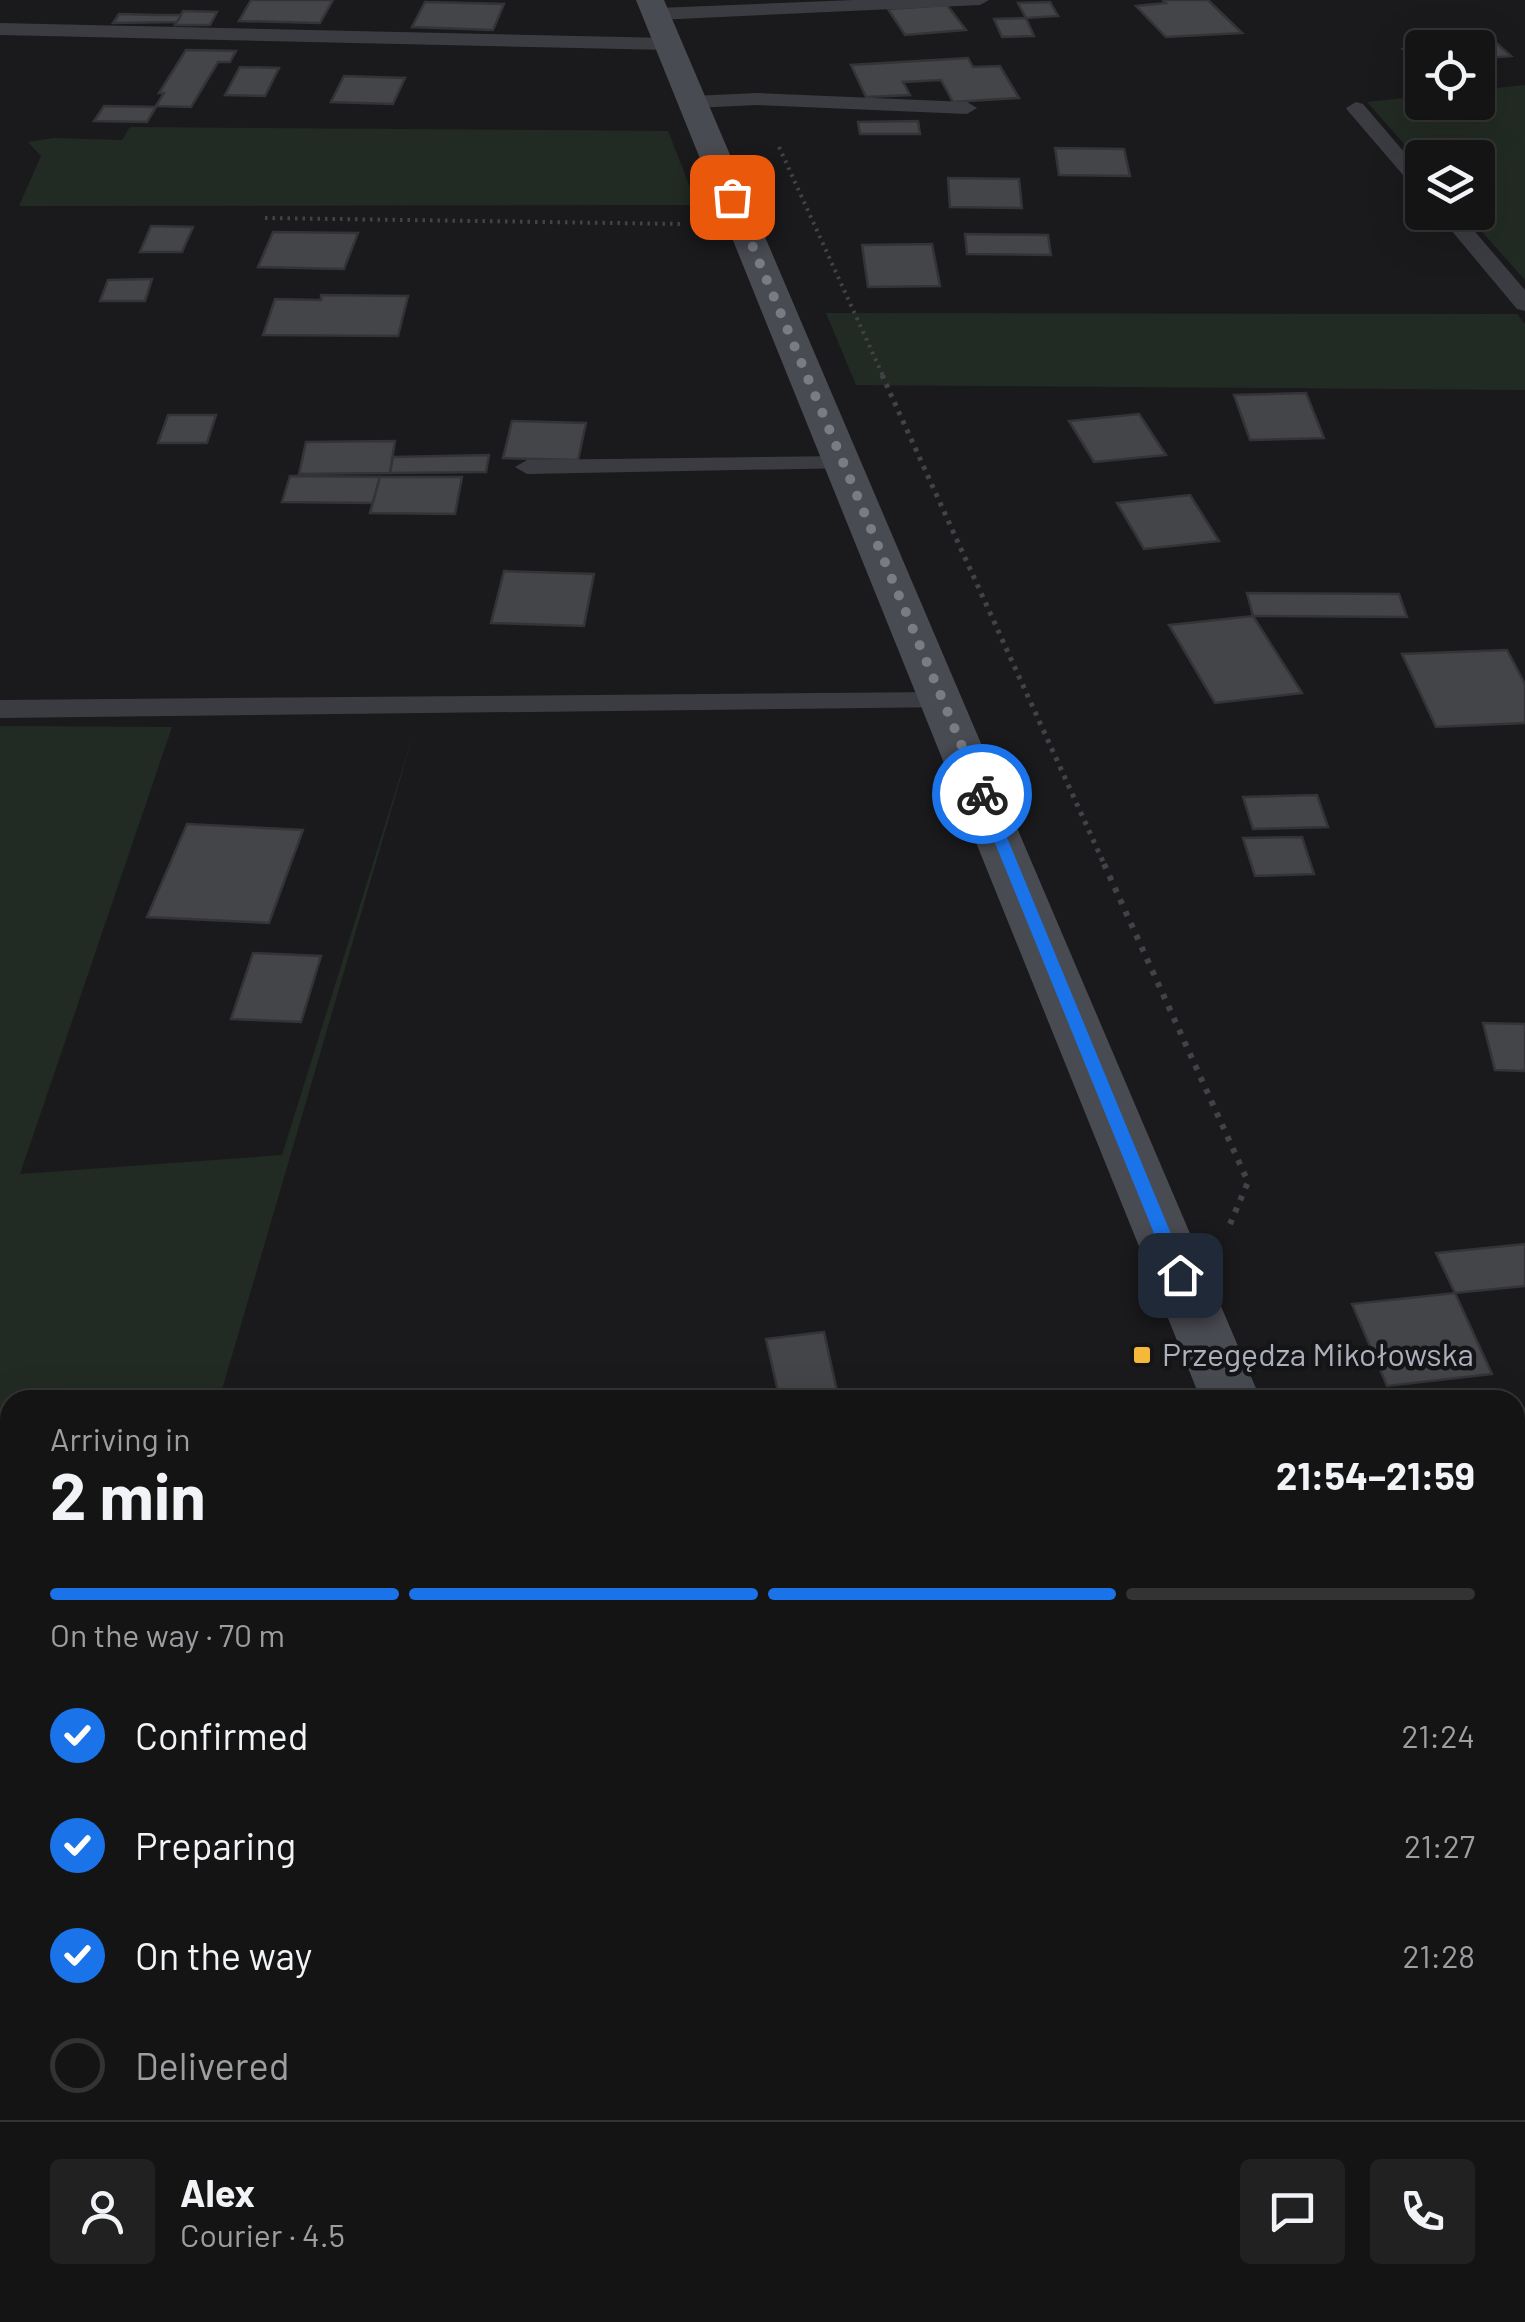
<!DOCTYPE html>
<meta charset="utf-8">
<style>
:root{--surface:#141415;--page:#212122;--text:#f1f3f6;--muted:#9d9ea0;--line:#333334;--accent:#1a73e8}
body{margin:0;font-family:Barlow,sans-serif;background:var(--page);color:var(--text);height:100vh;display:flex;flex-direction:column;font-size:38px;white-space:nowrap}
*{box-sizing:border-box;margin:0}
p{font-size:32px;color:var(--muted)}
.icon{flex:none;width:55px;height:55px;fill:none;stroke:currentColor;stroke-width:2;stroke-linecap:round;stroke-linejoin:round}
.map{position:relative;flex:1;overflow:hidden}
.panel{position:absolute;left:0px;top:1390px;width:1525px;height:932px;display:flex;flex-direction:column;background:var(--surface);border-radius:30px 30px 0 0;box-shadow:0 10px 40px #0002,0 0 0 2px var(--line)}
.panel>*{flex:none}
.tools{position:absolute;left:1405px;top:30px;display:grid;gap:20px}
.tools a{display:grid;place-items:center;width:90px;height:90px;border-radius:10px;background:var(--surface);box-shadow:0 10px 40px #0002,0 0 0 2px var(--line);font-size:50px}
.pin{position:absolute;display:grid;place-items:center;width:85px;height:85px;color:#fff;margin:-42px;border-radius:20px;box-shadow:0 5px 15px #0006}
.courier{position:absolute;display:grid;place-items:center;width:100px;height:100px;margin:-50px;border:8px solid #1a73e8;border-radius:50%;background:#fff;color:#222;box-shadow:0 2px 12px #0007}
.summary em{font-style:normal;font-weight:700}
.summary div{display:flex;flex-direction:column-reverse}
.summary{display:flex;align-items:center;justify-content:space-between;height:170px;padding:0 50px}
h1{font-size:65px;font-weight:700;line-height:75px}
.bar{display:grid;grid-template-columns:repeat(4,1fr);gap:15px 10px;align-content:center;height:120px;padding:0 50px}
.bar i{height:12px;border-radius:8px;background:var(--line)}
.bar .on{background:var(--accent)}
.bar p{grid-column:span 4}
.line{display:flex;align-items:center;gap:25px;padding:0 50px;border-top:2px solid var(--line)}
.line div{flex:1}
.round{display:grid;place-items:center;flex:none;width:105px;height:105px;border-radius:10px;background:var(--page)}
ol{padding:0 50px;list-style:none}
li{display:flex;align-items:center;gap:30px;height:110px}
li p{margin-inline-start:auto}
li .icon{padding:10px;border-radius:50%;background:var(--accent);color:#fff;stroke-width:4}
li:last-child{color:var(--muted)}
li i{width:55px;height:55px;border:5px solid var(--line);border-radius:50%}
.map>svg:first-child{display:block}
.green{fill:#222b23}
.building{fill:#444549;stroke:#343438;stroke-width:2.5}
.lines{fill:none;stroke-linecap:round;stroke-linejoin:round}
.path-far2{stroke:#414349;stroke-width:4;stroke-dasharray:2.5 5;stroke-linecap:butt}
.path-far1{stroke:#414349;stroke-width:5;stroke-dasharray:4 6;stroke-linecap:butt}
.path{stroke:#414349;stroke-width:6;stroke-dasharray:5 8;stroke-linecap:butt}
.lane{fill:#3b3c41;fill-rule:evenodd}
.secondary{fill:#494b52;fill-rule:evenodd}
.route{fill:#1a73e8}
.done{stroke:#797c84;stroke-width:10;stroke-dasharray:0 18}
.poi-dot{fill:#f6b838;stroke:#151517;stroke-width:4}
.labels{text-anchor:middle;stroke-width:9;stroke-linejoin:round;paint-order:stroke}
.poi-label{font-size:32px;fill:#acb1bc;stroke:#151517;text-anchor:start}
</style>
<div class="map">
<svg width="1525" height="2322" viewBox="0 0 1525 2322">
<rect width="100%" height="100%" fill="#1a1a1c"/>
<g class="green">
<polygon points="1525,85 1525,280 1465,213 1478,212 1478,158 1422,158 1422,164 1367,102 1422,96 1422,102 1478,102 1478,90"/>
<polygon points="130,127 668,131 697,205 19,206 41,156 28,142 54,138 122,140"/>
<polygon points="826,313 1517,314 1525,324 1525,390 856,385"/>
<polygon points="0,726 172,727 20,1174 282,1155 414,732 219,1400 10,1400 10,2083 0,2115"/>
</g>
<g class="building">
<polygon points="251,0 333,0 320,23 239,21"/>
<polygon points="1163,0 1208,0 1242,33 1166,37 1136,6 1166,3"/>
<polygon points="425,2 504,4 493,30 412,27"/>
<polygon points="1050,2 1058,16 1026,18 1018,3"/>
<polygon points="947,5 966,30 905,35 888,9"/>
<polygon points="183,11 217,12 210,25 175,25"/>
<polygon points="119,14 156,15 181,15 177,22 113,23"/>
<polygon points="1026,18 1034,36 1002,37 994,19"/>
<polygon points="1493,40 1511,56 1478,59 1478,48 1422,48 1420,64 1403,49"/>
<polygon points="186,50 236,51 230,62 218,62 191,107 156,106 164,93 159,93"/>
<polygon points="968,58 973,67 1000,66 1019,98 953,102 941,80 903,82 910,95 866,97 851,65"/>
<polygon points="240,67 279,68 265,96 225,95"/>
<polygon points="344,76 405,78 393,104 331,102"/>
<polygon points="104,106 156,107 147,122 94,121"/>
<polygon points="918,121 920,134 860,134 858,122"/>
<polygon points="1055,148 1124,149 1130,176 1059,175"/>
<polygon points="948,178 1019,179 1022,208 950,207"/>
<polygon points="151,226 193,227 182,252 140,252"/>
<polygon points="273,232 358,233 344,269 258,267"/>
<polygon points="965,234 1048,235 1051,255 967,254"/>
<polygon points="932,244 940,286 868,287 862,245"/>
<polygon points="152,279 145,301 100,301 108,280"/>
<polygon points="321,295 408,296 398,336 263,335 275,299 321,300"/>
<polygon points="1306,393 1324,438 1250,440 1234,395"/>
<polygon points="1139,414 1166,455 1094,462 1069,421"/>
<polygon points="168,415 216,415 207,443 158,443"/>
<polygon points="512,421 586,423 578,460 503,458"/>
<polygon points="395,441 390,473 299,474 306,442"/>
<polygon points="489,455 486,472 390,473 393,457"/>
<polygon points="290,476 380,477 373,503 282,502"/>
<polygon points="380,477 462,477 455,514 370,513"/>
<polygon points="1190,495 1219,541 1144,549 1117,503"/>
<polygon points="504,571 594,574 584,626 491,623"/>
<polygon points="1247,593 1399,594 1407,617 1253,616"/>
<polygon points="1253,616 1302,693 1215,703 1169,625"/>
<polygon points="1507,650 1525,684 1525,723 1436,727 1402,654"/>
<polygon points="1317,795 1328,827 1253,829 1243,797"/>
<polygon points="187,824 303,830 269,923 147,917"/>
<polygon points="1302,837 1314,874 1255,876 1243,838"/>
<polygon points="253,953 321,956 301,1022 231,1019"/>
<polygon points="1483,1023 1525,1024 1525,1071 1495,1070"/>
<polygon points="1525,1244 1525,1286 1455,1293 1436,1253"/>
<polygon points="1455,1293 1492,1374 1387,1386 1352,1304"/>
<polygon points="824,1332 839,1400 780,1400 766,1339"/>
</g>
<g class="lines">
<g class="path-far2">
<polyline points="779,147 884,378"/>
<polyline points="265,218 683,224"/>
</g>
<polyline class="path-far1" points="882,375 1105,866"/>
<polyline class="path" points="1104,864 1248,1182 1230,1224"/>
<g class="lane">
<polygon points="853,0 989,0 980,5 657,20 648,14 657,8"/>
<polygon points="0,23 668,38 677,44 668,50 0,35"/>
<polygon points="757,93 967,102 977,108 967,114 757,105 693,108 683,102 693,96"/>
<polygon points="1356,102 1363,104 1422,173 1422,191 1415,189 1349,112 1346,108"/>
<polygon points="1436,212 1458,212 1525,290 1525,311 1517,309"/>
<polygon points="842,456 851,458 854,463 851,468 527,474 515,467 527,460"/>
<polygon points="943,692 953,695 957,701 953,707 0,718 0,700"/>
<polygon points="1525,1482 1525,1518 1515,1521 1515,1486"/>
</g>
<g class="secondary">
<polygon points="636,0 664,0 1261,1400 1201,1400"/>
<polygon points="1515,2032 1525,2036 1525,2129 1515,2125"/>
</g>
</g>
<polygon class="route" points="982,790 989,794 1188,1275 1186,1280 1173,1280 1171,1275 975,794"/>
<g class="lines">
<polyline class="done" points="732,197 982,794"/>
</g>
<rect class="poi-dot" x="1132" y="1345" width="20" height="20" rx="5"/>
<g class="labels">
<g class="poi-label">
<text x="1162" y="1366">Przegędza Mikołowska</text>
</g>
</g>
</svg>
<div class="tools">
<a><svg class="icon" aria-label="locate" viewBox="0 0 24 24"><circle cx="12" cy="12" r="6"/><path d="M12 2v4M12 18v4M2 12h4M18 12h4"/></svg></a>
<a><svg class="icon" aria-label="layers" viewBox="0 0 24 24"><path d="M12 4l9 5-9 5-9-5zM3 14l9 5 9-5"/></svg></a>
</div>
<div class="pin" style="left:732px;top:197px;background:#ea580c"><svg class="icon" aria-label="bag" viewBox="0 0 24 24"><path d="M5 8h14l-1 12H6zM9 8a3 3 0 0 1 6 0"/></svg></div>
<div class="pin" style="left:1180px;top:1275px;background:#1f2937"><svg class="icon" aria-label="home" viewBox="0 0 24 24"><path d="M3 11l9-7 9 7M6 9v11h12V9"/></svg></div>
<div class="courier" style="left:982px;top:794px"><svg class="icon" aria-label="bike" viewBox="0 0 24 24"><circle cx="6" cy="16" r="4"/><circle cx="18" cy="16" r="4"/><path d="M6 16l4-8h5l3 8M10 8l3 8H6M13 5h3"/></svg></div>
<section class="panel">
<div class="summary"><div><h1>2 min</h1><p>Arriving in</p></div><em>21:54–21:59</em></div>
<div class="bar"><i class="on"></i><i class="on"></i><i class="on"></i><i></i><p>On the way · 70 m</p></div>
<ol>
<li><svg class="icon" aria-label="check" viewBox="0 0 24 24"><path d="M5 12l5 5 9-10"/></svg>Confirmed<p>21:24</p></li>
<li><svg class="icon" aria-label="check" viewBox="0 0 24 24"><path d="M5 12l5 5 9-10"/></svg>Preparing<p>21:27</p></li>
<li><svg class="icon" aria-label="check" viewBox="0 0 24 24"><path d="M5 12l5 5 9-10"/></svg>On the way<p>21:28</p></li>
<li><i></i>Delivered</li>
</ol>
<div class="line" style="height:180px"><a class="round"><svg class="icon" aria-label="person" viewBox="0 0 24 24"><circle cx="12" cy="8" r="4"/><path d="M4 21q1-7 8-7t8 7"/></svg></a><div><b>Alex</b><p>Courier · 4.5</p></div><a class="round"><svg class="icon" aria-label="chat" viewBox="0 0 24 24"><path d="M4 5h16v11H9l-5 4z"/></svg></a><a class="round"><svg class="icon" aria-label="phone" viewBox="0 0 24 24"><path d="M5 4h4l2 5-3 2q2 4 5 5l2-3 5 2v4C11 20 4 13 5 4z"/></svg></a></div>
</section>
</div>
